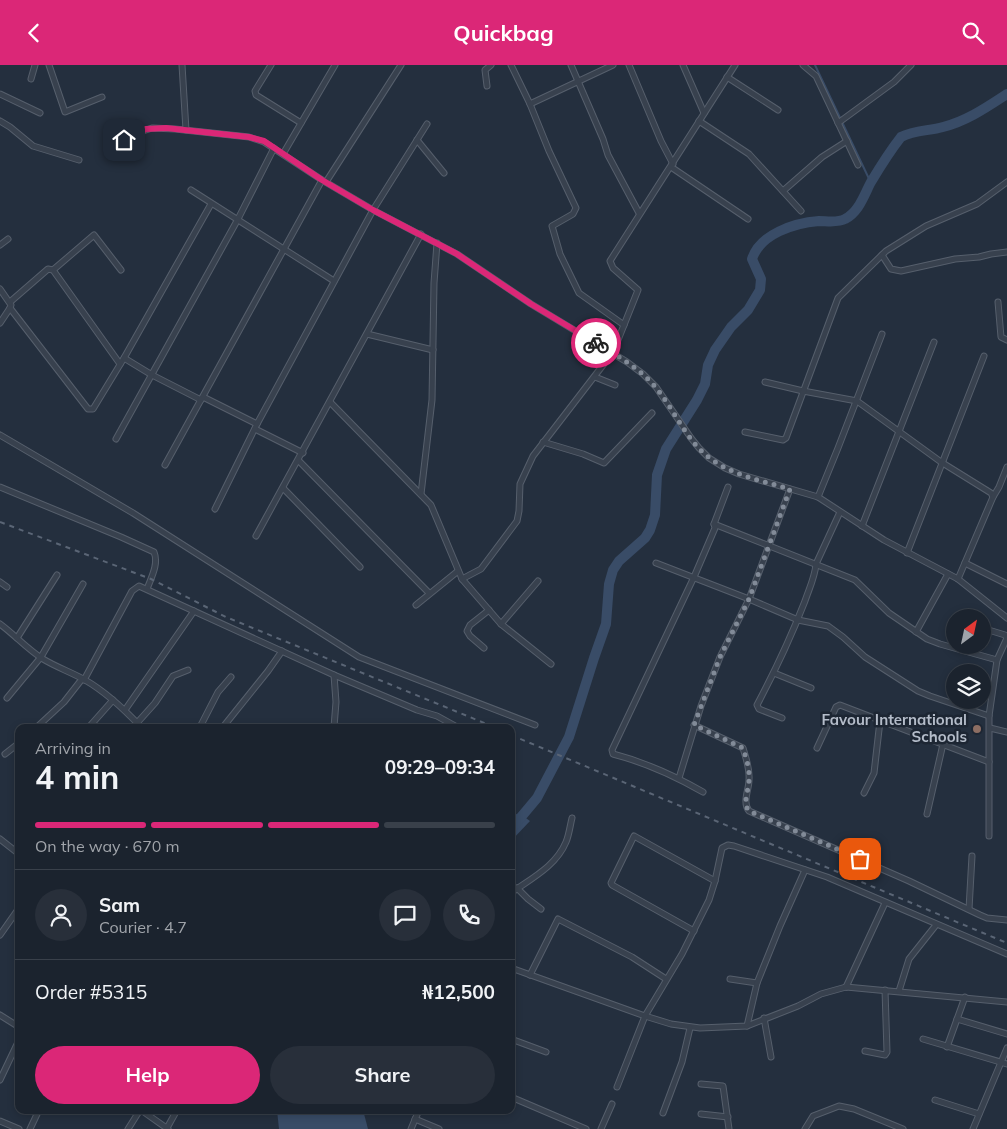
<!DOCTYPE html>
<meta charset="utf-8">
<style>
:root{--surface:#1b232e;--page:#282f3a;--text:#f1f3f6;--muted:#a0a4aa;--line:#39404a;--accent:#db2777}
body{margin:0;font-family:Mulish,sans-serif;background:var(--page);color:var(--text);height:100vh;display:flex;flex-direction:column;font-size:19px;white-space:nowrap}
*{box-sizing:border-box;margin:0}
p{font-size:16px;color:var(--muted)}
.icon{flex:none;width:28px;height:28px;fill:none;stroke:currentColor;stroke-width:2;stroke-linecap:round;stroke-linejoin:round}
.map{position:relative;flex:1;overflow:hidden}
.drawer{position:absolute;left:15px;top:659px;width:500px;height:390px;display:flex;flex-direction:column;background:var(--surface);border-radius:10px;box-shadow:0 2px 8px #0003,0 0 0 1px var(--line)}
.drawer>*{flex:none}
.needle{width:32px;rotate:33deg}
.buttons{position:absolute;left:946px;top:544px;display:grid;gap:10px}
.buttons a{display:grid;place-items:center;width:45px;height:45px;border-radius:50%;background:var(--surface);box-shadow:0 2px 8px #0003,0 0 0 1px var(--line);font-size:25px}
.pin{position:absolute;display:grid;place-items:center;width:42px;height:42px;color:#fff;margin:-21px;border-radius:10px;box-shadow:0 2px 8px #0006}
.courier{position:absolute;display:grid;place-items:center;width:50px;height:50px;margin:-25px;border:4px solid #db2777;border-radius:50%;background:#fff;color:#222;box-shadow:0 1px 6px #0007}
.head em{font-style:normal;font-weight:700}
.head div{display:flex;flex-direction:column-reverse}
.head{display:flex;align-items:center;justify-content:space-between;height:85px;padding:0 20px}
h1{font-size:32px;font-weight:700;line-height:38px}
.bar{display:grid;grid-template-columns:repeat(4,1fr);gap:8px 5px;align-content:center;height:60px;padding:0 20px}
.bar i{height:6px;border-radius:4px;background:var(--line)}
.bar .current{background:var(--accent)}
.bar p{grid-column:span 4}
.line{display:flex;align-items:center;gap:12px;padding:0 20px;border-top:1px solid var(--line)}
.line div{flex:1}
.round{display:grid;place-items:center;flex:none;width:52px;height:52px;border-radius:26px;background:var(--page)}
.cta{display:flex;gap:10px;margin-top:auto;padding:10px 20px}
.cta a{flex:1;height:58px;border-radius:30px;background:var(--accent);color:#fff;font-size:20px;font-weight:700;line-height:58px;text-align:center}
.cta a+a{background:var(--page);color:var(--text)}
header{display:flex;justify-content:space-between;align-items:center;height:65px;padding:0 20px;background:var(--accent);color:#fff;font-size:22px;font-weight:700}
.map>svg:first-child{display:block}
.water{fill:#394c67}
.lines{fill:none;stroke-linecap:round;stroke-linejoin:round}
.stream{stroke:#394c67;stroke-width:2}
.river{stroke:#394c67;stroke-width:10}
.minor-casing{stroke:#565f6c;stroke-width:7}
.minor{stroke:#38414e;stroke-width:5}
.rail{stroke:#5a6575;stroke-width:2;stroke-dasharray:5 5;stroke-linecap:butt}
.minor-bridge-casing{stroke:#565f6c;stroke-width:7;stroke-linecap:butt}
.minor-bridge{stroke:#38414e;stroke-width:5}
.done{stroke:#828b98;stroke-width:5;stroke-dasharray:0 9}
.route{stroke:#db2777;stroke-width:6}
.education-dot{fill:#8d6e63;stroke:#1d2633;stroke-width:2}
.labels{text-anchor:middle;stroke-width:5;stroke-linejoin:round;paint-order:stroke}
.poi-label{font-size:15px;font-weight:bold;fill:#b4bcc9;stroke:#1d2633;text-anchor:end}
</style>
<header><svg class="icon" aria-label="back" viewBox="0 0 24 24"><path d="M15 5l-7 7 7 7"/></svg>Quickbag<svg class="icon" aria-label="search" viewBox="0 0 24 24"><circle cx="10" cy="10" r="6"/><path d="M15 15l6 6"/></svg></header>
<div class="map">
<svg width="1007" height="1064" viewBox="0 0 1007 1064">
<rect width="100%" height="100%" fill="#242f3e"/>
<g class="water">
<polygon points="516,749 523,751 530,756 511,776 511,754"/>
<polygon points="277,1045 363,1045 368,1064 279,1064"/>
</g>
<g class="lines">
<polyline class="stream" points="815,0 871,118"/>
<path class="river" d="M511,764L537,733L569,672L594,593L606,559L609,519L613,505L619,496L645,473L650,465L655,450L657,410L666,384L697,335L705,319L708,300L715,285L731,262L748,245L760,225L761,214L752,194C760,169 794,158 819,156C827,156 838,158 845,154C859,147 864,130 871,117C880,102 890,86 901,72C914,65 929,66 943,62C967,56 987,42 1007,29"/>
<defs>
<g id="minor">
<polyline points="49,0 65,47 102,32"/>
<polyline points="182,0 186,65"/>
<polyline points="271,0 255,26 256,30 301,58"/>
<polyline points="511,0 530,39 549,86 576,143 573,149 552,161 560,189 579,228 624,260"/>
<polyline points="571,0 603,74 608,90 639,148"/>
<polyline points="629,0 661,76 673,99"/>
<polyline points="683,0 704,48"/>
<polyline points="803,0 816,11 858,100"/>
<polyline points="727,12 778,45"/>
<polyline points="31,14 35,0"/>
<polyline points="487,21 485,5 491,0"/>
<polyline points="0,29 40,48"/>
<polyline points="530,39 613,0"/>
<polyline points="0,56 10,62 33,81 79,95"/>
<polyline points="699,56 749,89 801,146"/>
<polyline points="838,58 894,17 911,0"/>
<polyline points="417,75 444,108"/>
<polyline points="109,83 140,67 152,63 175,64 249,72 264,77 322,115 373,145 457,189 531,239 627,297 643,309 656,322 691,373 699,383 709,393 725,403 739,409 818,432 884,475 958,514 1007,553"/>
<polyline points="283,89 335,0"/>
<polyline points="671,102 748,154"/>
<polyline points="326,117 401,0"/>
<polyline points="191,125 334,216"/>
<polyline points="783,126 822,92 847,76"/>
<polyline points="0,180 8,174"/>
<polyline points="882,190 891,204 901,206 955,194 979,192 991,189 1007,187"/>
<polyline points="53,205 94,170 121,205"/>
<polyline points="0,224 11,240 10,243 0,258"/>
<polyline points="10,237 48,204 53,205 120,299"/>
<polyline points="998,237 1001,272 1007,275"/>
<polyline points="10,243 88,344 93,344 124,293 211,139"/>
<polyline points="367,269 433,285"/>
<polyline points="616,280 638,225 613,203 610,196 735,0"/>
<polyline points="124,293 152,310 201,335"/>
<polyline points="595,312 615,320"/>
<polyline points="765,317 803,326 857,336 941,397 991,428 993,432 958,514"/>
<polyline points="203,332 257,359"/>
<polyline points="330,337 431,440 462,514 501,559 551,599"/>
<polyline points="255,364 303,388"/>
<polyline points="745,367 783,375 786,373 838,233 886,186 926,161 977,139 1007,117"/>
<polyline points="0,370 133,448 359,592 535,660"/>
<polyline points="116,374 238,154 274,83"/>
<polyline points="543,377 583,389 604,398 652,348"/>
<polyline points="299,396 429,528"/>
<polyline points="165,400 322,115"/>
<path d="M0,422L121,472L154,487C159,499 151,513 147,524"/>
<polyline points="283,423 360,502"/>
<polyline points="421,429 432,335 434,218 437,178"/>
<polyline points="818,432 838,383 882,269"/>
<polyline points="993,432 999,422 1007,402"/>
<polyline points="215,444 257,359 373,145 427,59"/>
<polyline points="714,459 855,515 889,548 927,574 940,579 997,595"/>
<polyline points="862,461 934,277"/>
<polyline points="256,471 421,169"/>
<polyline points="907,488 984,291"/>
<polyline points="656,498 749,534 798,555 828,561 843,572 865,592 918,626 930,631 989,651"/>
<polyline points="965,498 1007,519"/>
<polyline points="462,514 481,504 517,456 519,446 520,419 533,391 610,291"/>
<polyline points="0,517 7,522"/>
<polyline points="416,540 458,506"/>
<path d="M0,559C15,570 27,584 43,594C56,602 71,607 85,615C106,627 124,644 141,662"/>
<polyline points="501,559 538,516"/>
<polyline points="982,563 1005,570 1007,573"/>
<polyline points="916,567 948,509"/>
<polyline points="17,573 57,510"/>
<polyline points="484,583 470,571 467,566 470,560 489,545"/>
<polyline points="774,608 811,623"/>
<polyline points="334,610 336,637 334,662"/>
<polyline points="84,615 132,526 139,521 334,610 417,645 437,651 457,662"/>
<polyline points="7,633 41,592 83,519"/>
<polyline points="125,645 194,546"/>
<path d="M782,653L759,644L757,640C775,606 791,572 805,536C809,524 815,512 816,499L840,447"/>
<polyline points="137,658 155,638 173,611 188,605"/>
<path d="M694,660L743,683C746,693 750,704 749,715C749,725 742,737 749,746L909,816L980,850L987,853L1007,855"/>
<polyline points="37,662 64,637 82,614"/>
<polyline points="89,662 113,635"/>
<polyline points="200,662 218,627 231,612"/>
<polyline points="223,662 268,606 282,586"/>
<polyline points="990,663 1007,667"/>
<polyline points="817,683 836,642 840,640 989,697"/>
<polyline points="5,689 19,678"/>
<polyline points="679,713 701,641 720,592 749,534 790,424"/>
<path d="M703,727C675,711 644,697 613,689L612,685L694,512L715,463L714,459L728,422"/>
<polyline points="864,728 874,708 880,656"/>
<polyline points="927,749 943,679"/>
<polyline points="989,771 989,651 997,595 1007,573"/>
<polyline points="0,774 19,789"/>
<polyline points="517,823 528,834 541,844"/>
<path d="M511,828C532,813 556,801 566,777C569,770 570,761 572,753"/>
<polyline points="969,844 972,791"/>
<polyline points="694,866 612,820 611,818 634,771 715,816"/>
<polyline points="0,870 19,843"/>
<polyline points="511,903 645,951 671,959 700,963 747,961 798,941 821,929 846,922 1007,937"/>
<polyline points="530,910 558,854 632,892 666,914"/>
<polyline points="730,914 757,918"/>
<polyline points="846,922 885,838"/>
<polyline points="899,926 909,894 936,860"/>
<polyline points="0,950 19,962"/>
<polyline points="764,953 771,992"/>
<polyline points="957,954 1007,969"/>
<polyline points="747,961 757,918 780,861 805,805"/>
<polyline points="511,974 546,987"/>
<polyline points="923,974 1007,999"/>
<polyline points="947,982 965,932"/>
<polyline points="865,986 885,990 887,987 885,925"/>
<polyline points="0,1015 19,975"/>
<polyline points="701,1019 723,1021 729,1064"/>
<polyline points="617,1022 645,951 682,889 709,835 715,816 722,783 728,780 734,781 827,812 1007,889"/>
<polyline points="511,1032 586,1064"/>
<polyline points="935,1035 979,1049"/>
<polyline points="141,1045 168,1064"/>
<polyline points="663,1048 682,997 690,963"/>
<polyline points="701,1049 728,1052"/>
<polyline points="415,1054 439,1064"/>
<polyline points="0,1056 19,1064"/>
<polyline points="167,1063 177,1045"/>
<polyline points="30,1064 39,1045"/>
<polyline points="128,1064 140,1045"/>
<polyline points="411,1064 419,1045"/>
<polyline points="601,1064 612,1039"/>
<polyline points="805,1064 813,1051 839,1041 854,1044 903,1064"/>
<polyline points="973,1064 1007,983"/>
</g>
</defs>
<use href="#minor" class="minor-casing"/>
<use href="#minor" class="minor"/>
<g class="rail">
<polyline points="0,457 151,514 226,552 494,662"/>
<polyline points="511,670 1007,878"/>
</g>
<defs>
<polyline id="minor-bridge" points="610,291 616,280"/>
</defs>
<use href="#minor-bridge" class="minor-bridge-casing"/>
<use href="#minor-bridge" class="minor-bridge"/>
</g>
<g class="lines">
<path class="done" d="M596,278C618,291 641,304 657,324C675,346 687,377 711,394C734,411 763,416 790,424L749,534L720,592L694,660L743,683C746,693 750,704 749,715C749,725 742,738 749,746L860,794"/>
<polyline class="route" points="124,75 146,64 166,63 249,72 264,76 322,115 373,145 457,189 531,239 596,278"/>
</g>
<circle class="education-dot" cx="977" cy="664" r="5"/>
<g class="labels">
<g class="poi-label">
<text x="967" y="660">Favour International<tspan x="967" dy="17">Schools</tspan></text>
</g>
</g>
</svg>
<div class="buttons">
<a><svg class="needle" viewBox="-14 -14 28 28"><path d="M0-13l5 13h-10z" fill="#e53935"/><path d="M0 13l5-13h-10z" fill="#a0a4aa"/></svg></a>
<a><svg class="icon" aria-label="layers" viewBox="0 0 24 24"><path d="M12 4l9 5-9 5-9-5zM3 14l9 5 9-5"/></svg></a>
</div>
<div class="pin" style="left:860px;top:794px;background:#ea580c"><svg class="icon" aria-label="bag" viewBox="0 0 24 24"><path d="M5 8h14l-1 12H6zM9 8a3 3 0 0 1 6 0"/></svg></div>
<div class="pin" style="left:124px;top:75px;background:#1f2937"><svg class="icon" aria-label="home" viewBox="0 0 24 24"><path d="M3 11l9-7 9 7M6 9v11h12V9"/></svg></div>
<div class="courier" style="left:596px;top:278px"><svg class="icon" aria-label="bike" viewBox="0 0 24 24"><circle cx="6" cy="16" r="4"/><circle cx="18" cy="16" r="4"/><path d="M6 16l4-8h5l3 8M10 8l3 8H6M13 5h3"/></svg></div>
<section class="drawer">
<div class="head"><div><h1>4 min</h1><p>Arriving in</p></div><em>09:29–09:34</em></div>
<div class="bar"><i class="current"></i><i class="current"></i><i class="current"></i><i></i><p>On the way · 670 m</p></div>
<div class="line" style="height:90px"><a class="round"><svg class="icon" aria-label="person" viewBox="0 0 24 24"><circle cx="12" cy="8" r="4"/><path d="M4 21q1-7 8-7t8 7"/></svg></a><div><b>Sam</b><p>Courier · 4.7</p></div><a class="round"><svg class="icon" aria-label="chat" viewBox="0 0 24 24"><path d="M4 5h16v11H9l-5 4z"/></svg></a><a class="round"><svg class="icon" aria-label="phone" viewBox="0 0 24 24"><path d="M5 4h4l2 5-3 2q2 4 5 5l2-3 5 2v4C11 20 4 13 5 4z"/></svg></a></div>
<div class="line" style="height:65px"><div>Order #5315</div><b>₦12,500</b></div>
<div class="cta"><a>Help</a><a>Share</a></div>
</section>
</div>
